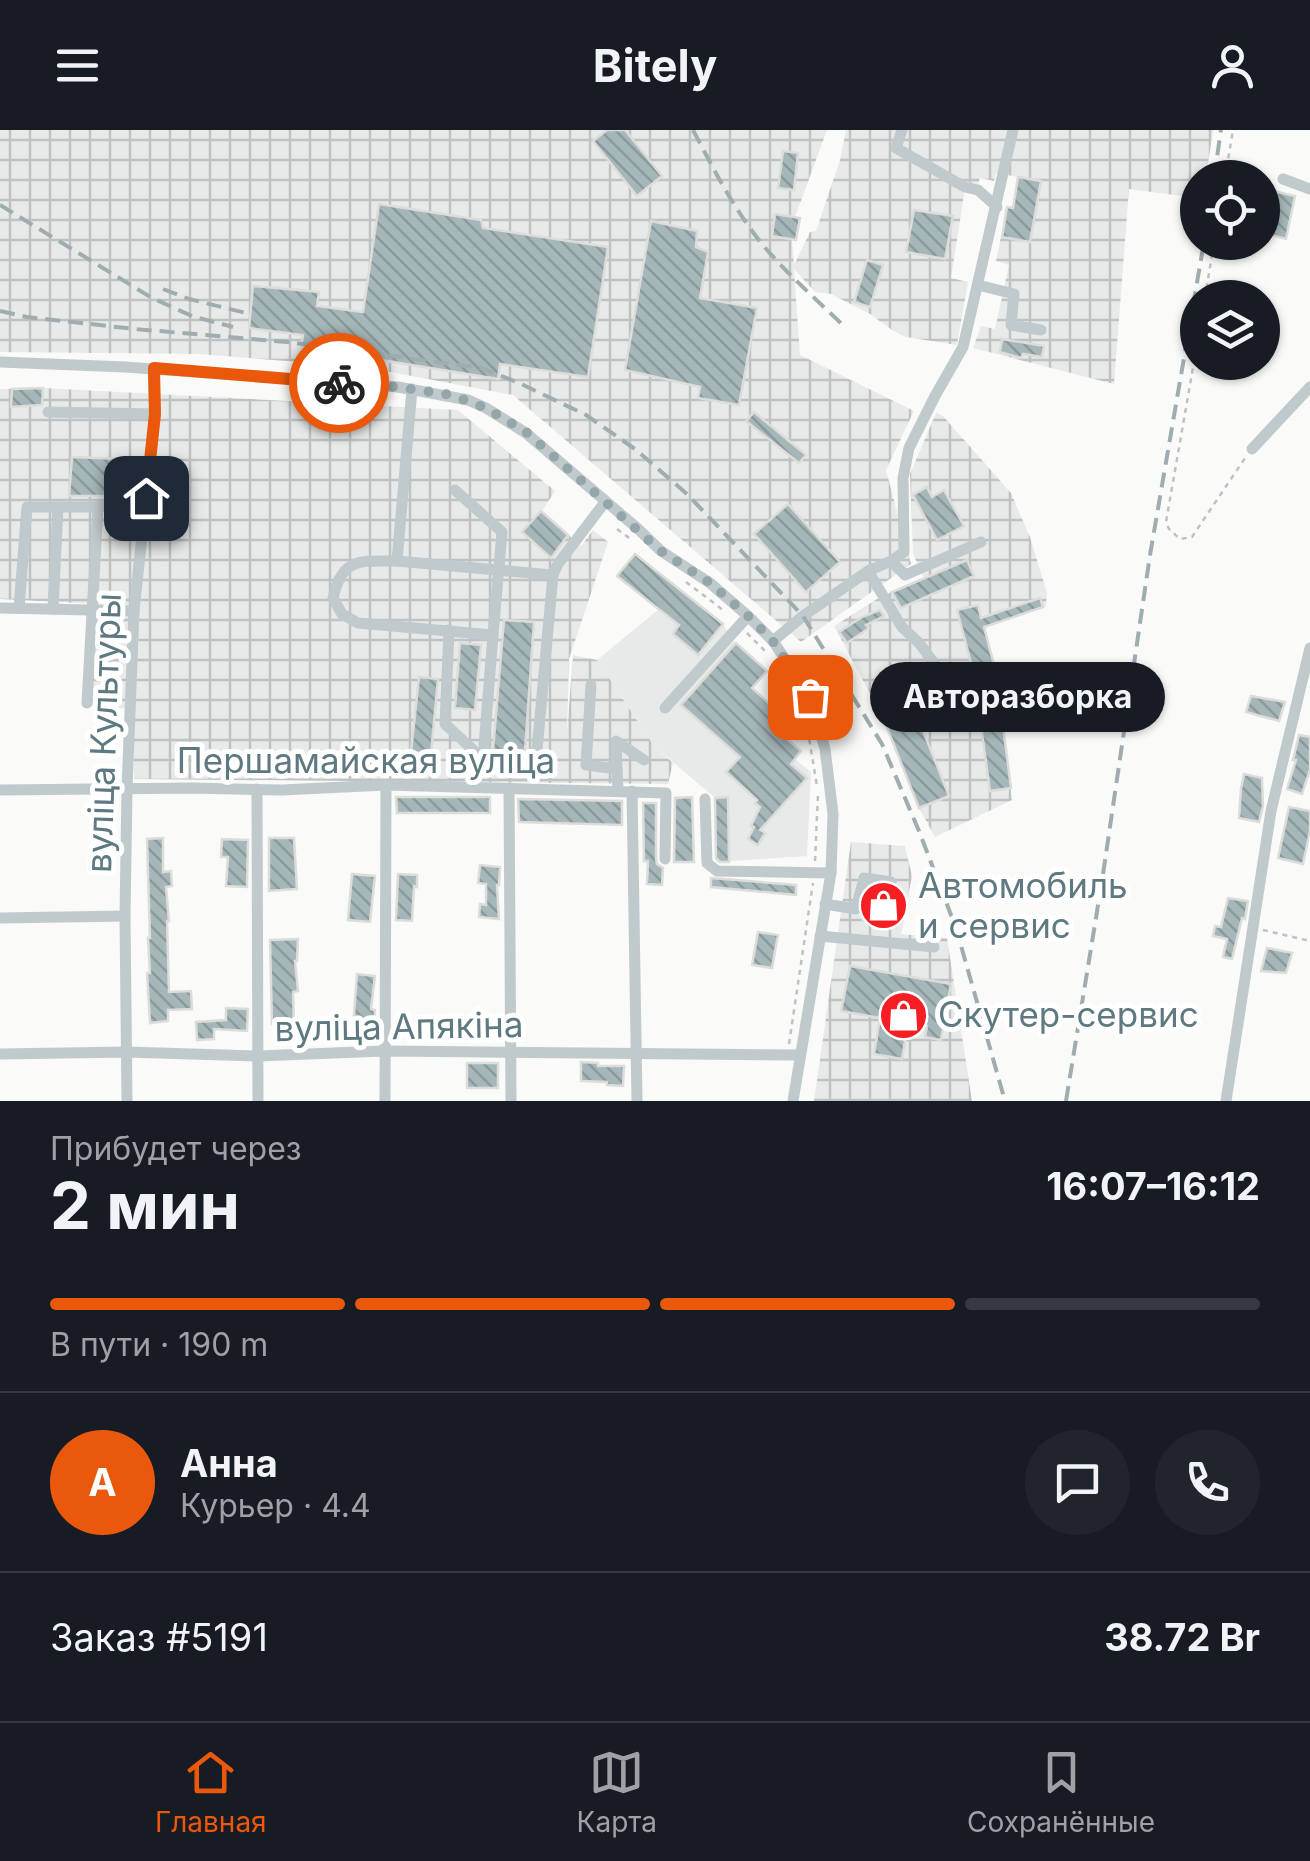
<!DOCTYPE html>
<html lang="ru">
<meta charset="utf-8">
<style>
:root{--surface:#171b24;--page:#20242c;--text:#f1f3f6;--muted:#9ea1a6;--line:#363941;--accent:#ea580c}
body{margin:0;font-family:Inter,sans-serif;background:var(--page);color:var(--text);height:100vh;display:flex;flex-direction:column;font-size:38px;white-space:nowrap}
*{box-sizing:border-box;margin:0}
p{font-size:32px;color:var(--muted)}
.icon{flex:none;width:55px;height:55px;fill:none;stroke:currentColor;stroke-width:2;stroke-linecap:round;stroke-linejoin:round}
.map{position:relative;height:971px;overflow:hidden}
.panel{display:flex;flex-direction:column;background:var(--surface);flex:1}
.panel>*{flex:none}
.controls{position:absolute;left:1180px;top:30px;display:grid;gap:20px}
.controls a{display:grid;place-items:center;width:100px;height:100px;border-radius:50%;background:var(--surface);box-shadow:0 2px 8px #0004;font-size:50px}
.pin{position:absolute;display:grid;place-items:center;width:85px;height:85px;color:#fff;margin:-42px;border-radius:20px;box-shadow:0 5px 15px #0006}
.courier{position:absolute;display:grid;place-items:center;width:100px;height:100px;margin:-50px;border:8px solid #ea580c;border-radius:50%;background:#fff;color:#222;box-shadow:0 2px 12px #0007}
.bubble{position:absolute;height:70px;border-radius:35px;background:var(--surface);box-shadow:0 2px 8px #0004;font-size:32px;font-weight:700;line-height:70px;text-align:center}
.head em{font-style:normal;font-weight:700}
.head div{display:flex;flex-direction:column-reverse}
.head{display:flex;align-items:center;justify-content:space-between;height:170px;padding:0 50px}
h1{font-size:65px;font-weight:700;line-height:75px}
.bar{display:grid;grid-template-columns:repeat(4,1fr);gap:15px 10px;align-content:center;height:120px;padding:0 50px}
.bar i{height:12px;border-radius:8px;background:var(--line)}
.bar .selected{background:var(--accent)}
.bar p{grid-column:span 4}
.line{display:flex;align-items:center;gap:25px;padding:0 50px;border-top:2px solid var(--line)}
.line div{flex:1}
.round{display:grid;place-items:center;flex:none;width:105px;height:105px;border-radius:52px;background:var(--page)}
header{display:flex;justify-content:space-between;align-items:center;height:130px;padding:0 50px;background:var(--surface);font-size:45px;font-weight:700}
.tabs{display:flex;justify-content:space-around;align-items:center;height:140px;border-top:2px solid var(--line);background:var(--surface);font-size:28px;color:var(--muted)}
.tabs a{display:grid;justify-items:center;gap:5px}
.tabs .selected{color:var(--accent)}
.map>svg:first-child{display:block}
.built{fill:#e8eae9}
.industrial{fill:url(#industrial-grid)}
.building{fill:url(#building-back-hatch);stroke:#dcdcda;stroke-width:2.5}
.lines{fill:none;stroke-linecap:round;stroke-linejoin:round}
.path{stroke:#bdc2c4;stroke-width:2.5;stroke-dasharray:5 5;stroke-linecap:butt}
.minor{stroke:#c0c9cb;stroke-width:11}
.rail{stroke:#9fadb0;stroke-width:4;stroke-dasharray:15 8;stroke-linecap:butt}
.done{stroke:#95a6aa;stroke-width:10;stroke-dasharray:0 18}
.route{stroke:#ea580c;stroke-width:12}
.labels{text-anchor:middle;stroke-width:10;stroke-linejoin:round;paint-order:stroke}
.street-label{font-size:35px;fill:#5e7980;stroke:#fff}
.poi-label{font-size:35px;fill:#5e7980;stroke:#fff;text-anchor:start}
</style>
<header><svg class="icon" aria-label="menu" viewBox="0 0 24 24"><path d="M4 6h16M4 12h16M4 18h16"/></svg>Bitely<svg class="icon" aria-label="person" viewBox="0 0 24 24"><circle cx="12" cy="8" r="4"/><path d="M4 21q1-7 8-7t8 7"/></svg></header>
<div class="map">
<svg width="1310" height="971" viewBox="0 0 1310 971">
<defs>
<pattern id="industrial-grid" width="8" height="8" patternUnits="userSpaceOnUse" patternTransform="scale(2.5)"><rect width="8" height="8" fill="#e8eae9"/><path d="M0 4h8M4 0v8" fill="none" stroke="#bfc2c2"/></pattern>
<pattern id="building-back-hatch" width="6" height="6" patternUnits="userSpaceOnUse" patternTransform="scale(2.5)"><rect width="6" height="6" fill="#a6b7b9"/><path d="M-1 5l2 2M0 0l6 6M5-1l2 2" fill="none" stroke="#8a9a9c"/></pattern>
</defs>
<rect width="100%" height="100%" fill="#fafaf8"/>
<polygon class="built" points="697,473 723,494 734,512 767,541 752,558 784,587 775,598 801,621 795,629 811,642 807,726 716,732 715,668 654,616 597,530 659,479 692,478"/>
<g class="industrial">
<polygon points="0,0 827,0 791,98 794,135 810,102 816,101 840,30 846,0 1213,0 1206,47 1198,48 1197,68 1129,59 1114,254 973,218 981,196 995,199 1009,135 996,131 1007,77 1013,77 1018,47 996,43 994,51 980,48 978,54 966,52 951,148 968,152 957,215 906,207 892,200 870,184 831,164 815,162 794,139 800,225 914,281 886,340 911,434 801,512 513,265 364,237 198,224 0,222"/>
<polygon points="43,258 458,280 555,361 542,381 581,416 593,400 608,412 569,529 567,603 573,525 597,530 654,616 673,633 668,654 134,649 133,579 91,576 97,474 0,469 0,259"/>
<polygon points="936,283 943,286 1011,363 1030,407 1047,463 1046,476 984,497 998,550 1012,670 935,707 919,678 884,590 834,496 882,466 924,448 913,424 910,344"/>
<polygon points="851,712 905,716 912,746 901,804 947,808 972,971 814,971"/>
</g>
<g class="building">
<polygon points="607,0 625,0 662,46 637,66 593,11"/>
<polygon points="783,21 798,23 794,60 778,58"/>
<polygon points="1018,47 1041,51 1030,112 1002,107 1007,77 1013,78"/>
<polygon points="1277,62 1295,66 1286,109 1268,104"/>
<polygon points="379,74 481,90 483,98 608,117 588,247 500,234 498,249 301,217 303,205 249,198 253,156 319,162 317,176 363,182"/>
<polygon points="914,80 953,86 945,129 906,122"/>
<polygon points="775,84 800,88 796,110 772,106"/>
<polygon points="651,91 697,101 696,117 708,122 700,168 757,178 739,275 698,268 700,257 625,240"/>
<polygon points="867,130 883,135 870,177 854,172"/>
<polygon points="1002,209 1044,216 1042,227 1023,224 1021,228 1000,222"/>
<polygon points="43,258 42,275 11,277 12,259"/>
<polygon points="754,282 806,325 799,333 746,291"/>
<polygon points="72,327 123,329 121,363 106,366 69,366"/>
<polygon points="927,357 932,367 944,360 964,396 937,410 913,365"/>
<polygon points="788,374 840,432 806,462 754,404"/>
<polygon points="541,381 568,405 551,428 522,402"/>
<polygon points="635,424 723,494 698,525 673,504 679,495 617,446"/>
<polygon points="967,430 974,446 901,478 892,462"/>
<polygon points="1040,468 1043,477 984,497 998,550 977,556 957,480 978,475 981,488"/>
<polygon points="880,480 884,486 866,495 869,498 847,513 839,502 862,487"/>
<polygon points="504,490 534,492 525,621 493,620"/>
<polygon points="460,513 481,515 475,580 455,578"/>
<polygon points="736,513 767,541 752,558 784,587 774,598 801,621 791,634 807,648 760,700 765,703 758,715 748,709 754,697 751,696 760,677 755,673 757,670 726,642 740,627 681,575"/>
<polygon points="419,547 438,549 431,624 411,622"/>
<polygon points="1251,566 1285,572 1279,591 1246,582"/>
<polygon points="1000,572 1011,658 990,661 981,596 976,597 974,580 980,579 979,574"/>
<polygon points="914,578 949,666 919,678 884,590"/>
<polygon points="1299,605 1310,607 1310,640 1302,664 1287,659 1296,630 1293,630"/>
<polygon points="1244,644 1262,648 1263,676 1259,692 1239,688 1241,659"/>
<polygon points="396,667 490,667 490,683 397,683"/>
<polygon points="692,667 694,732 674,732 675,668"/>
<polygon points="728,667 729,732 720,732 716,728 715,668"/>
<polygon points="518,669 622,671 622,695 519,692"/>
<polygon points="643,673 656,673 656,729 657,734 663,738 662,755 647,754 648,731 644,731"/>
<polygon points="1289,677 1310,681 1310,701 1303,734 1278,728"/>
<polygon points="163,708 163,742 171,741 172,756 166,757 169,791 167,791 169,862 191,861 192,879 168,880 168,891 150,893 147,843 150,843 148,808 150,808 147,709"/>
<polygon points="269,708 294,708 297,759 269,761"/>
<polygon points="222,709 248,710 247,757 226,756 228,727 221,727"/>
<polygon points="480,735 500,737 499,755 497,755 499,789 479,787 480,774 486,775 486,754 478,753"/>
<polygon points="352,744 375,746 370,792 348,790"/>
<polygon points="398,744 417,745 417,757 414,756 412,791 396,790"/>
<polygon points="711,748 796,755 796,765 711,757"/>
<polygon points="871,758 903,762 896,797 863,790"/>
<polygon points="1228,768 1248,771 1245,789 1242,788 1232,829 1223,827 1227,809 1213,806 1215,796 1221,797"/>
<polygon points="758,802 778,805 772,838 752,835"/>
<polygon points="298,809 297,831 295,831 298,861 293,862 294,893 272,894 270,810"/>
<polygon points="1267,818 1292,823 1286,843 1261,841"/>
<polygon points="850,836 951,854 941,910 925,907 927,896 908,893 902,929 874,924 880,888 841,881"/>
<polygon points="357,844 375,846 371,879 375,880 374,900 353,898"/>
<polygon points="226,878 248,879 247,901 214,899 214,909 197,910 196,892 226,890"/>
<polygon points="581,932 598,933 598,936 624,936 623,956 607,955 607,952 581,951"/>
<rect x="467" y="933" width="31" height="25"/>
</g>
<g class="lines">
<g class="path">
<polyline points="1225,48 1233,0"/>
<polyline points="1205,168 1214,112"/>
<polyline points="1198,209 1166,392 1169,399 1180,409 1192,407 1245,328"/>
<polyline points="617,399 632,410"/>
<polyline points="686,452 723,480"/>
<polyline points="747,503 766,522"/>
<polyline points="776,537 808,602 817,656"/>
<polyline points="815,731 818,664"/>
<polyline points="1263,800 1310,811"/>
<polyline points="789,914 813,753"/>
</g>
<g class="minor">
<polyline points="902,0 896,18 965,57 978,60 997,77"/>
<polyline points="1283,49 1310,59"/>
<polyline points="978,155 1014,164 1011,195 1041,200"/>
<polyline points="0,232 125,237 398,257 468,270 486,278 526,303 637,398 661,421 710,453 748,486 773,511 810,567 825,619 833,684 831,743 793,971"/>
<path d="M412,259L397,431C360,431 342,427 333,468L342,484L358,493L493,505L502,402L455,360"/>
<polyline points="48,282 155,284"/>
<polyline points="1252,319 1310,257"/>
<polyline points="397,431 553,445 536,631 483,629 445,594 449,500"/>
<polyline points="891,431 905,445 981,412"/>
<polyline points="868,441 891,431 904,422 903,348 909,318 935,266 963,217 1013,0"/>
<polyline points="553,445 558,434 605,372"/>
<polyline points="0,478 134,481"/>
<polyline points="19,478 27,377 98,377 146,368"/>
<polyline points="53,479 58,377"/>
<polyline points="773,511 803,486 868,441 902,497 919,513 940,541"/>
<polyline points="591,555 586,635 617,639 618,660"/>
<polyline points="87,573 98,377"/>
<polyline points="665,578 748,486"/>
<polyline points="483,629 493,505"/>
<polyline points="617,639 616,611 644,630"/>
<polyline points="509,658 511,971"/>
<polyline points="257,659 258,971"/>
<polyline points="0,660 192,658 282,660 386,655 666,663 665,729"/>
<polyline points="632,661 637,971"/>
<polyline points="705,669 707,733 717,741 831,743"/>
<polyline points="825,774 856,779 864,748 891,752"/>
<polyline points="0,788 125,786"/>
<polyline points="820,806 934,817"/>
<polyline points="0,924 127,922 258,926 384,921 799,925"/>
<polyline points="127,971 125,786 127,659 134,481 155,284 153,239"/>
<polyline points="385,971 386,655"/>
<polyline points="1226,971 1271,681 1310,518"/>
</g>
<g class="rail">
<path d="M693,0C714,40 734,79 762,114C787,144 817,170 845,197"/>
<polyline points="1214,48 1221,0"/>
<polyline points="0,75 152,168 192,186 233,197"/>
<polyline points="163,159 189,169 250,184"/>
<polyline points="0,181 27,187 135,199 287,212 481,238 519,253 586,285 635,319 687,364 803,486 882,614 919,701 956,798 1005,971"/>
<polyline points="1066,971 1102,751 1150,425 1204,112"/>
</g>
</g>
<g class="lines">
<polyline class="done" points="339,253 398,257 451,265 486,278 526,302 661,421 710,453 748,486 772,510 810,567"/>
<polyline class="route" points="146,368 155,284 154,238 339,253"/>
</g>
<defs>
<symbol id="shop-disc" viewBox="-11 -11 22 22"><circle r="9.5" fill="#f41e23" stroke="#fff"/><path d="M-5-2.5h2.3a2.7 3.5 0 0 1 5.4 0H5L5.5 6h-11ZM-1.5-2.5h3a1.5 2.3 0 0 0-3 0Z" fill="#fff"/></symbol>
</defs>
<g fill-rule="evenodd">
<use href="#shop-disc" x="856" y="748" width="55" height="55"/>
<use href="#shop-disc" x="876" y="858" width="55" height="55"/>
</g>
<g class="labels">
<g class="street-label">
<text transform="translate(104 603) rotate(-88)" y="12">вуліца Культуры</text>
<text x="366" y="643">Першамайская вуліца</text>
<text transform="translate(399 897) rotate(-1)" y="12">вуліца Апякіна</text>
</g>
<g class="poi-label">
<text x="918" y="768">Автомобиль<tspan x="918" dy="40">и сервис</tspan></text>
<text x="938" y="897">Скутер-сервис</text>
</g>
</g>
</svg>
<div class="controls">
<a><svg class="icon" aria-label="locate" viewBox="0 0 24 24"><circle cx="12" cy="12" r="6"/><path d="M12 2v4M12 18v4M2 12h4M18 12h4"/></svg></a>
<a><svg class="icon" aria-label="layers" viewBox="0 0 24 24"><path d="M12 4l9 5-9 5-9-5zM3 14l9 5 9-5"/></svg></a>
</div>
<div class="pin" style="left:810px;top:567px;background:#ea580c"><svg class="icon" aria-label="bag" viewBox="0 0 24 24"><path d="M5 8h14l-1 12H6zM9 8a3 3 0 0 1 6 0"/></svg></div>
<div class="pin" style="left:146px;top:368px;background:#1f2937"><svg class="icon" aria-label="home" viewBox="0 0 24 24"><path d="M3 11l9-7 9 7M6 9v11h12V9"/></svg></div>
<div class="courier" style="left:339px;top:253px"><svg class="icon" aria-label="bike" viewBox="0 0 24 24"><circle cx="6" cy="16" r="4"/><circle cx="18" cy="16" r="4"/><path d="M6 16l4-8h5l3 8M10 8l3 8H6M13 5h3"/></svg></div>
<div class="bubble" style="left:870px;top:532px;width:295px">Авторазборка</div>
</div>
<section class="panel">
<div class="head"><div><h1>2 мин</h1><p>Прибудет через</p></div><em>16:07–16:12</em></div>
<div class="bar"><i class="selected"></i><i class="selected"></i><i class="selected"></i><i></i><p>В пути · 190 m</p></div>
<div class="line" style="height:180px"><b class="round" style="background:var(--accent);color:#fff">А</b><div><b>Анна</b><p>Курьер · 4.4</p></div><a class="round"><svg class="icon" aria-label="chat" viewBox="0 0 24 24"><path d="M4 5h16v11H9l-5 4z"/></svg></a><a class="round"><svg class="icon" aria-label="phone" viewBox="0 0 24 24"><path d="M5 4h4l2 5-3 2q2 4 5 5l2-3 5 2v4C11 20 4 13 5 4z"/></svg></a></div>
<div class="line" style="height:130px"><div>Заказ #5191</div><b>38.72 Br</b></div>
</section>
<nav class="tabs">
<a class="selected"><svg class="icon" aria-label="home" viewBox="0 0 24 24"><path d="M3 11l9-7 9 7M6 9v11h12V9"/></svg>Главная</a>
<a><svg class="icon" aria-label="map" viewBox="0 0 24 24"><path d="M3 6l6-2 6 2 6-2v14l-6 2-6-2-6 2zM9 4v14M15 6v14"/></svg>Карта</a>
<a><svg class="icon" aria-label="saved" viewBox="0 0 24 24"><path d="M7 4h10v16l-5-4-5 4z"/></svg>Сохранённые</a>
</nav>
